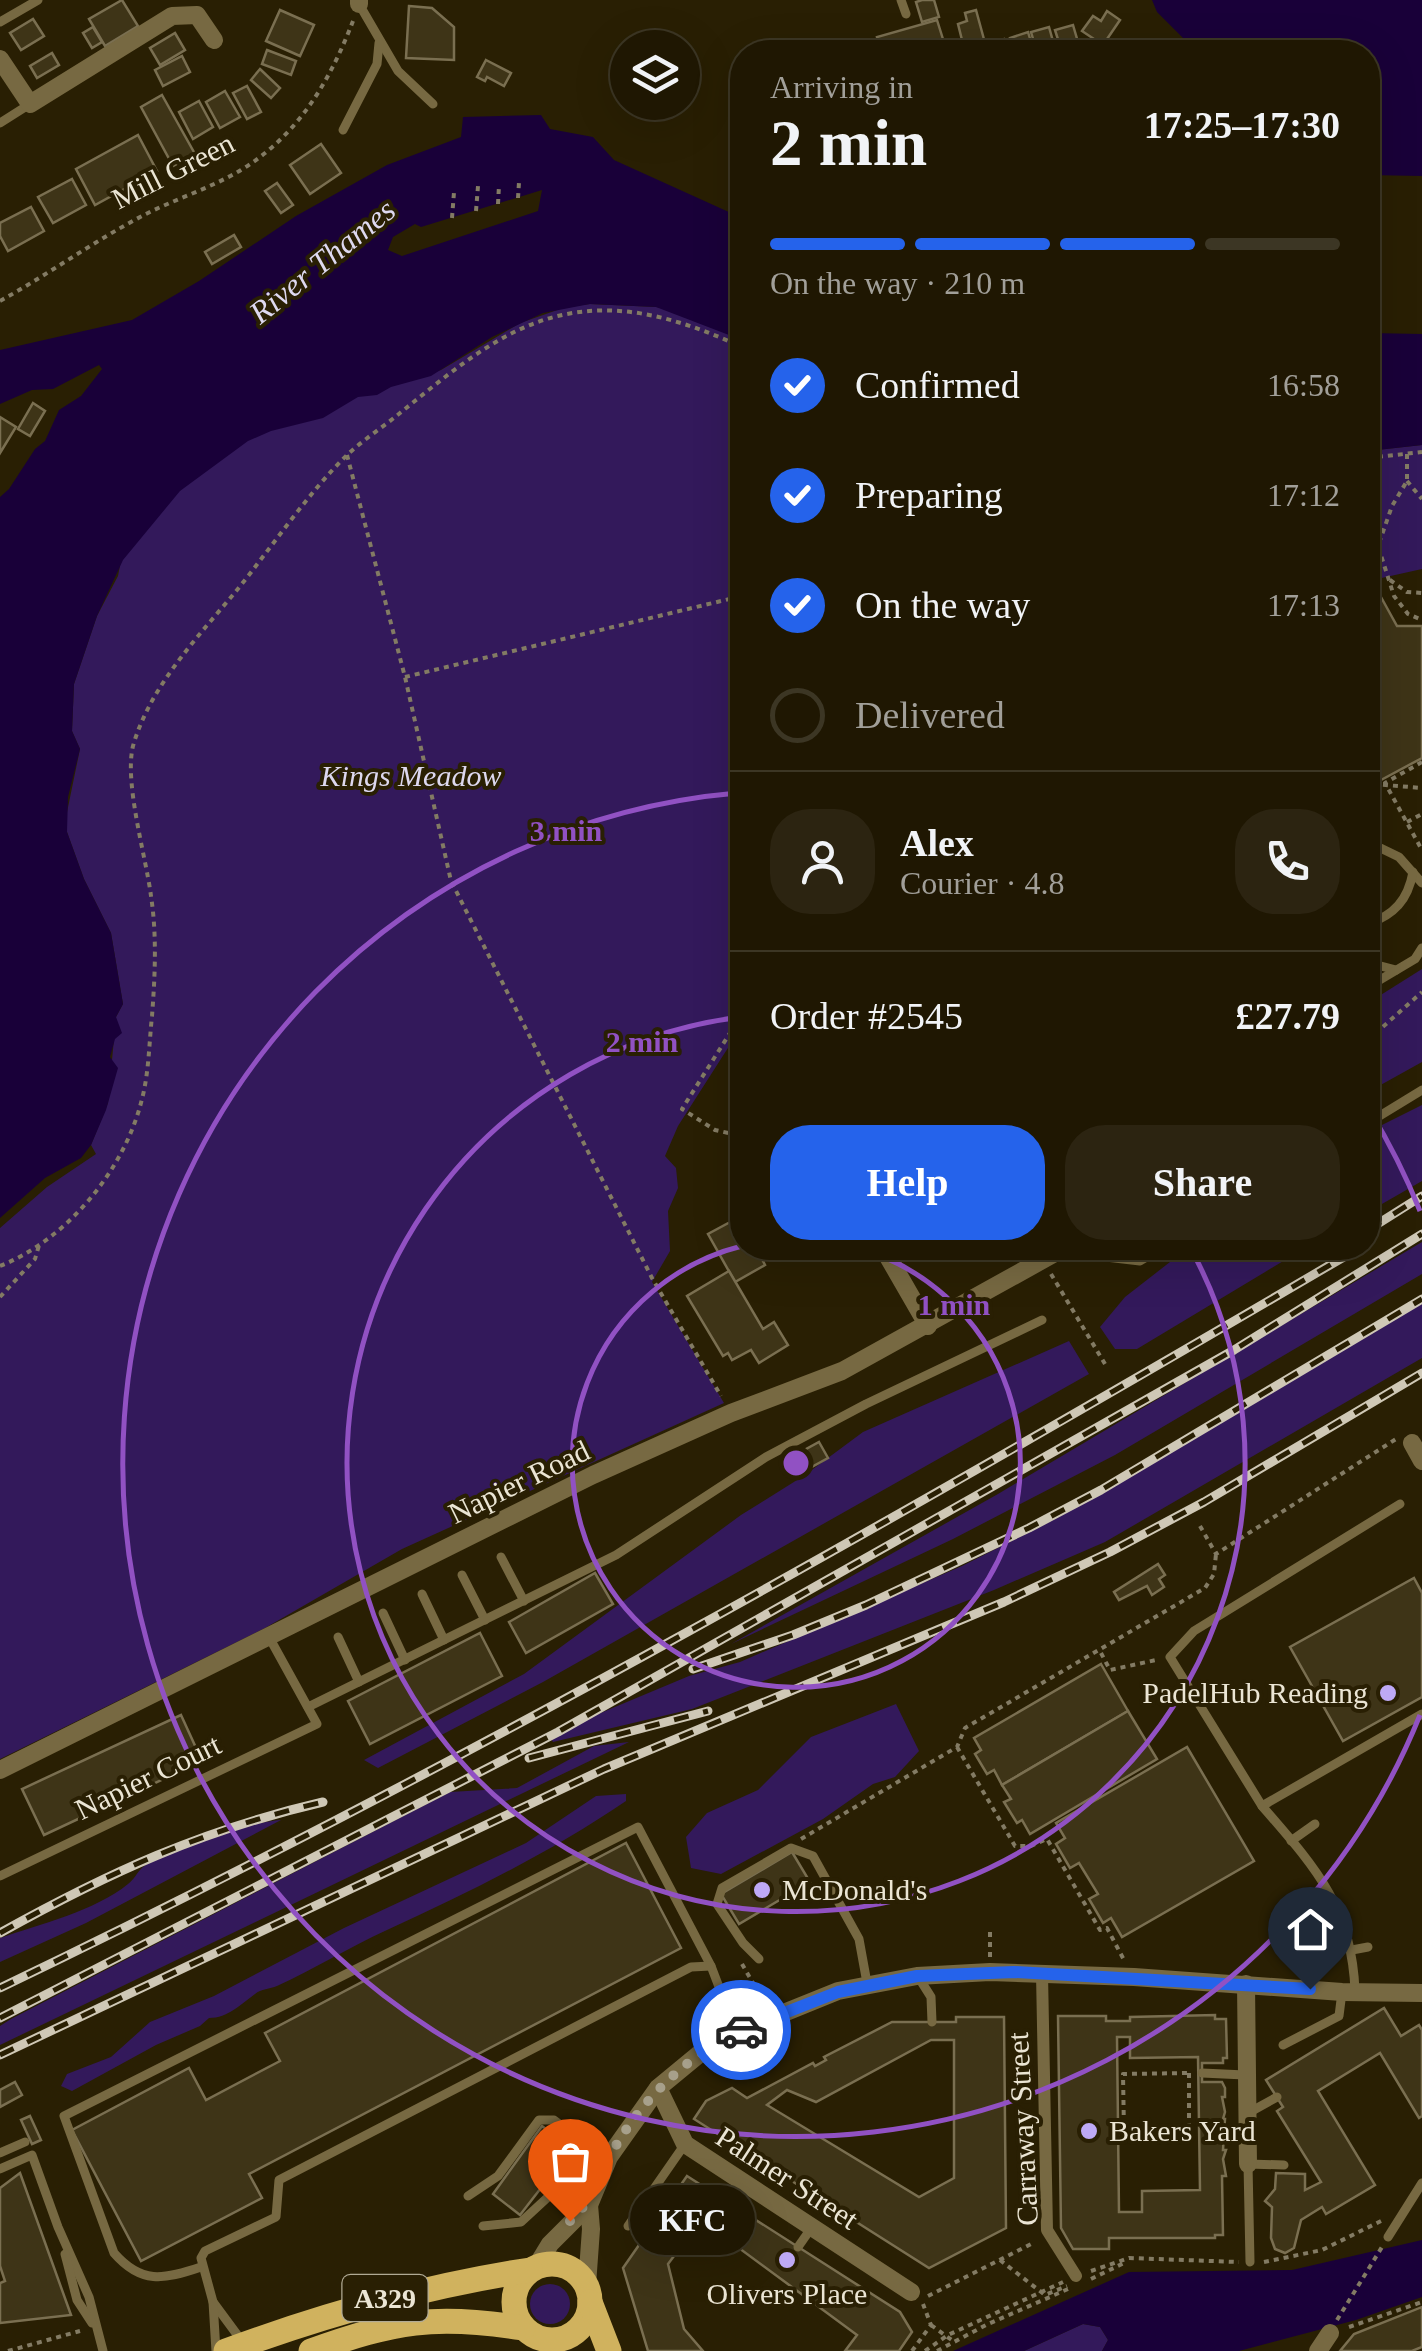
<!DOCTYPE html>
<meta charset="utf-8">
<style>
:root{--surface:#1f1702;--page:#2c2411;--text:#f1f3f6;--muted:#a19f99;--line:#3c3624;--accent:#2563eb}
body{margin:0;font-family:"Times New Roman",serif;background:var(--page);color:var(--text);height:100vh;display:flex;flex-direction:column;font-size:38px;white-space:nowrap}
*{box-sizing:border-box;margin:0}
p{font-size:32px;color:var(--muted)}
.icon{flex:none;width:55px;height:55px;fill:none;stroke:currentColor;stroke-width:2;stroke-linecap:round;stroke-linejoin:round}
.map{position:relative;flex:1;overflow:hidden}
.sheet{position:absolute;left:730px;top:40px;width:650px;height:1220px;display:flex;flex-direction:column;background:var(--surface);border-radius:40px;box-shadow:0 10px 40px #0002,0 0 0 2px var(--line)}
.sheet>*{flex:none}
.controls{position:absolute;left:610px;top:30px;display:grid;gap:20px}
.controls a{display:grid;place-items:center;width:90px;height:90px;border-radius:50%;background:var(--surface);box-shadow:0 10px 40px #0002,0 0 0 2px var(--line);font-size:50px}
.pin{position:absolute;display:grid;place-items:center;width:85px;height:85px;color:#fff;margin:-102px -42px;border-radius:50% 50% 50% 0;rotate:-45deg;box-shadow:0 0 10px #0007}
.pin .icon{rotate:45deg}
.courier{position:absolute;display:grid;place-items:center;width:100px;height:100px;margin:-50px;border:8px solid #2563eb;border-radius:50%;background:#fff;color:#222;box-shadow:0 2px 12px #0007}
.bubble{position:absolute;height:70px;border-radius:35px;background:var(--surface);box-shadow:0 10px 40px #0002,0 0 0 2px var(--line);font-size:32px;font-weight:600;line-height:70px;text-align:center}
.summary em{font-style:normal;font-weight:600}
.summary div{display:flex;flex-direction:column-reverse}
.summary{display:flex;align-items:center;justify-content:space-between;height:170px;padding:0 40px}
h1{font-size:65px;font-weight:600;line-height:75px}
.bar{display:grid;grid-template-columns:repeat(4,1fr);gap:15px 10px;align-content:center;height:120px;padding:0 40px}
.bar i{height:12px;border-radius:8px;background:var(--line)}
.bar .on{background:var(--accent)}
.bar p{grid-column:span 4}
.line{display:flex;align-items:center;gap:25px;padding:0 40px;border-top:2px solid var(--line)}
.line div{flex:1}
.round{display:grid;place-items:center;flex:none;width:105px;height:105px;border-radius:40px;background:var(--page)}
ol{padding:0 40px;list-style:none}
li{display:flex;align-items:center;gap:30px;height:110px}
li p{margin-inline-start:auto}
li .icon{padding:10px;border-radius:50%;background:var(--accent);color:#fff;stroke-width:4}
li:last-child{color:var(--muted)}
li i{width:55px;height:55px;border:5px solid var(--line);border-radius:50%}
.action{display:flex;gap:20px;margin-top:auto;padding:20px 40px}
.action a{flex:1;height:115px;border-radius:40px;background:var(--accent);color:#fff;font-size:40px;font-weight:600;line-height:115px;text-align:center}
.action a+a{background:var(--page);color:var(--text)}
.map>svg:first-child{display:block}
.green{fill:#33195b}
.water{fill:#190039;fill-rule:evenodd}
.building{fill:#3e3417;stroke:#7a6f51;stroke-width:2.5;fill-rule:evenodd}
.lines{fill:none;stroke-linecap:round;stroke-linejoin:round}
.path{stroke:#837b64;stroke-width:4;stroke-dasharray:5 5;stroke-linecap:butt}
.service{stroke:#776942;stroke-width:9}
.pedestrian{stroke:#776942;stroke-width:12}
.minor{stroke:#776942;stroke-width:18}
.primary{stroke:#d0b25e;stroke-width:25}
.rail-casing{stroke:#cfc8b6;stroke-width:9}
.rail{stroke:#291f03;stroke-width:5;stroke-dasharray:15;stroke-linecap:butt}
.done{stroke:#a7a08b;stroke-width:10;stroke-dasharray:0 18}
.route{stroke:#2563eb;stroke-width:12}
.ring{fill:none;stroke:#9151c3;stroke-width:5}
.poi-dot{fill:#bea9f5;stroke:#291f03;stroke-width:4}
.labels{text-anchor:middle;stroke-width:8;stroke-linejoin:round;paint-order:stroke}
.shield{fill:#291f03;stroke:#b1aa95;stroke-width:2.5}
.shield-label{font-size:28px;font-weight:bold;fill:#ebe5d4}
.street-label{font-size:30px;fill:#ebe5d4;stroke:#291f03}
.park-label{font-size:30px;font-style:italic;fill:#ddd8ef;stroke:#291f03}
.poi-label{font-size:30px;fill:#ebe5d4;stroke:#291f03;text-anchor:start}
.water-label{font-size:32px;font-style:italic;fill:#ded9f0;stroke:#291f03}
.centre{fill:#9151c3;stroke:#291f03;stroke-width:5}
.ring-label{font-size:30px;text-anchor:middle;font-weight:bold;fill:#9151c3;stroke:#291f03;stroke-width:8;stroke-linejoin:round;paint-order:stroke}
</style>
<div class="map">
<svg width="1422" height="2351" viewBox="0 0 1422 2351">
<rect width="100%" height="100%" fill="#291f03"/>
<g class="green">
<polygon points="590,304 656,307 742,317 742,1026 678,1126 665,1156 676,1168 678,1188 668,1211 670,1251 652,1282 724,1403 402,1549 265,1628 0,1759 0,1228 47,1187 96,1154 91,1145 108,1103 116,1017 123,1004 111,933 84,879 67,832 66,817 80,749 72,731 74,684 97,616 118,576 123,550 136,542 196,467 308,405 441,370 520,323 566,307"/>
<polygon points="1422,445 1422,569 1368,581 1368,451"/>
<polygon points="1422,969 1422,1062 1368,1092 1368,1003"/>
<polygon points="1422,1105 1422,1181 1368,1212 1368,1132"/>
<polygon points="1422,1242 1422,1274 1115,1455 953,1539 731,1644 998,1494"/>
<polygon points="1188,1248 1305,1248 1137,1349 1115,1349 1100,1327 1125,1297"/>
<polygon points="1422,1298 1422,1358 1105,1542 994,1590 692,1709 553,1742 548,1735 689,1676 740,1662 962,1566 1051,1521"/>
<polygon points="1069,1341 1089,1374 543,1682 378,1768 364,1760 524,1674 741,1515 805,1475 863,1432"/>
<polygon points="896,1704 919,1751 895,1777 873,1784 823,1819 721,1874 691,1868 686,1837 707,1813 758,1790 811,1737"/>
<polygon points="629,1742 0,2045 0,2026 11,2019 450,1792 517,1788 594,1746"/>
<path d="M626,1794V1801C551,1852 470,1892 387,1930C350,1947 314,1969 277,1986C270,1989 261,1989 255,1994C241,2004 228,2018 209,2018L200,2026L156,2045L72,2091L61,2086L67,2074L111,2057L150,2022L214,1996L344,1928L526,1843L596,1796Z"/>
<path d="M281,1820L86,1923L0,1962V1938C40,1924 95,1911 128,1884C134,1880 137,1872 143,1867C169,1847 249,1822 281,1820Z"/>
<circle cx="550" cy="2304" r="20"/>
<polygon points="1083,2324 1100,2327 1108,2340 1102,2351 1024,2351"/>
</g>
<g class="water">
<polygon points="1152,0 1422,0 1422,176 1368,175 1368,52 1197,52 1157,12"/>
<path d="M541,115L550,129L593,137L614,160L742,218V340L656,307L590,304L543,313L492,337L431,376L391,387L377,395L358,397L323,418L271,431L248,441L180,491L123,560L97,616L74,684L72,731L80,749L68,797L67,832L84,879L111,933L123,1004L116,1017L122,1033L115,1039L110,1057L118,1068L106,1110L91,1145L81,1158L45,1178L0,1218V497L9,489L35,449L45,441L59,410L81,396L102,369L99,365L53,389L32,390L0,404V350L132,320L199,281L296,216L387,165L461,137L463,117ZM542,190L538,211L402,256L388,250L393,237L415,224L421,227Z"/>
<polygon points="1368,333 1422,334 1422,445 1368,451"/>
<polygon points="1422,2240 1422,2297 1356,2320 1239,2351 1102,2351 1108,2340 1100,2327 1083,2324 1024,2351 953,2351 1129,2272 1292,2270"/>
</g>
<g class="building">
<polygon points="122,0 138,26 105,46 89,19"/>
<polygon points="922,0 934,0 939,17 922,22 916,2"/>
<polygon points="409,6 432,8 454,27 454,60 406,58"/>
<polygon points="280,10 314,25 300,56 266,41"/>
<polygon points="976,10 985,43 964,48 958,24 967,21 965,13"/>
<polygon points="1107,11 1120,20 1103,45 1082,31 1093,16 1101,21"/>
<polygon points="33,19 44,36 21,50 10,33"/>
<polygon points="937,20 947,52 881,52 877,37"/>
<polygon points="1073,25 1080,49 1062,52 1055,30"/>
<polygon points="93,27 102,42 92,48 83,33"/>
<polygon points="1049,27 1056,52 1037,52 1031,32"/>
<polygon points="1028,32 1034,52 1014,52 1010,38"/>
<polygon points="175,33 185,50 160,65 150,48"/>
<polygon points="1004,39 1008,52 989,52 986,45"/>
<polygon points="267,50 296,61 291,75 262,64"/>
<polygon points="52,53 59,65 37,78 30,66"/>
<polygon points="182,56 190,72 163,86 155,70"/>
<polygon points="486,60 511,73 504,86 487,77 485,81 477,77"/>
<polygon points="260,69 280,88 271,98 251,80"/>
<polygon points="247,86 261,112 247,119 233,93"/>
<polygon points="225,91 240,117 220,128 206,102"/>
<polygon points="162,95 195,154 173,166 141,107"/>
<polygon points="199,101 213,127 193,139 179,112"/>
<polygon points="138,135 157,171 95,205 76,169"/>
<polygon points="321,144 341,173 310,194 290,165"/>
<polygon points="72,179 86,205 53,223 38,197"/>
<polygon points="277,183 293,205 281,213 265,191"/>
<polygon points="31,207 44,231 8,251 0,236 0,223"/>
<polygon points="234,235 241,247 212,264 205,252"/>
<polygon points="33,403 45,411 30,436 18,429"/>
<polygon points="0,417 16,427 0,453"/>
<polygon points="1376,588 1397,626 1422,626 1422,758 1368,787 1368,593"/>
<polygon points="734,1220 736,1225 742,1221 742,1248 787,1248 763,1261 765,1265 735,1282 708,1234"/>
<polygon points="913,1248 942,1248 921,1260"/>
<polygon points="729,1271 763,1329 774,1322 788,1345 759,1363 751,1350 732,1360 728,1353 723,1356 687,1296"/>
<polygon points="819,1442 828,1458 797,1475 788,1459"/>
<polygon points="1158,1564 1165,1575 1159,1579 1164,1587 1152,1595 1147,1586 1119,1600 1114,1592"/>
<polygon points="595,1573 613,1604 526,1653 509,1622"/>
<polygon points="1414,1578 1422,1593 1422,1697 1343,1741 1290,1647"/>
<polygon points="480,1633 502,1676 370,1744 348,1701"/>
<polygon points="1101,1664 1128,1711 1002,1785 994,1770 987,1774 975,1754 981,1750 974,1738"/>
<polygon points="1128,1711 1157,1759 1030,1834 1022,1820 1017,1823 1004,1802 1011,1799 1002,1785"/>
<polygon points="181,1715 202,1761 44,1835 22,1789"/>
<polygon points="1187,1747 1254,1861 1122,1937 1111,1918 1103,1923 1089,1899 1098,1894 1079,1863 1070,1868 1056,1844 1065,1838 1056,1823"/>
<polygon points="626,1843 681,1948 249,2174 262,2198 141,2261 72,2130 189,2068 206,2100 280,2061 265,2033"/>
<polygon points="792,1852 810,1882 739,1924 721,1894"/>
<polygon points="1384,2008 1401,2036 1419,2025 1422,2030 1422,2116 1419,2118 1380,2053 1318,2091 1375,2185 1326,2214 1322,2207 1301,2220 1294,2248 1285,2253 1275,2249 1271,2238 1272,2207 1265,2201 1275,2189 1276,2173 1305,2174 1305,2190 1321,2182 1277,2111 1283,2107 1266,2080"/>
<path d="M1215,2015V2019H1226L1227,2058H1223V2063H1202V2082H1222L1225,2088V2097H1222L1225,2112L1223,2119H1225L1223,2150H1226L1223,2159L1226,2176H1222L1223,2235H1215V2238H1109V2249H1073L1061,2228L1058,2016H1106V2021H1130V2017ZM1117,2037H1130V2058L1198,2057L1200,2190L1142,2191V2212H1119Z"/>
<path d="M956,2017H1004L1006,2228L929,2268L694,2119L706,2101L732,2088L747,2098L813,2063L815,2066L826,2060L824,2057L892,2022H956ZM931,2040H954V2178L919,2197L767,2105L787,2090L816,2102Z"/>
<polygon points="15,2082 22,2095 0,2107 0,2090"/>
<polygon points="30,2116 41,2140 32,2144 21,2120"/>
<polygon points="542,2126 572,2148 520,2215 493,2194"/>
<polygon points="20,2173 71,2315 0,2323 0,2283 5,2281 0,2266 0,2188"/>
<polygon points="687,2176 900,2312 912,2332 899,2351 845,2351 857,2335 701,2220 668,2264 684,2329 703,2351 648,2351 623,2268"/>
<polygon points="1422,2307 1422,2347 1412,2351 1340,2351 1354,2334"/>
</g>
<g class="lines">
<g class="path">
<polyline points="518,198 519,182"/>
<polyline points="498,204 499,185"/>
<polyline points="476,211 478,186"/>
<polyline points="452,218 454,192"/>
<path d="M0,301C49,274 94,241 144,215C175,199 211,188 241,170C298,135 329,83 353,21"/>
<polyline points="1407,454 1407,481 1392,506 1378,546 1394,596 1408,614 1422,620"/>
<polyline points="347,455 405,677 451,881 652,1278 721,1396"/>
<polyline points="1368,458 1422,452"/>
<polyline points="1407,481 1422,499"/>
<polyline points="1368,527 1378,546"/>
<polyline points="1390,580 1407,592 1422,593"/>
<polyline points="405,677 742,596"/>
<polyline points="1422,762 1385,783 1422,850"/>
<polyline points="1373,784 1422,788"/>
<polyline points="1407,822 1422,814"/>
<polyline points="742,1014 682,1109 715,1130 742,1136"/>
<polyline points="1368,1040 1422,992"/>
<path d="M0,1266C68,1239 125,1169 142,1099C149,1072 149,1044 152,1016C155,977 157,935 151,896C146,857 124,783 133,746C150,686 198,637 237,590C271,548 309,492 347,455C363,440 383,427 400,413C450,373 503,326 567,314C629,302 687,322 742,347"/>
<polyline points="1051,1274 1105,1364"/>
<polyline points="0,1297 35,1259 40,1242"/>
<polyline points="1200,1526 1216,1554 1396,1439"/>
<polyline points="1101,1653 1110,1670 1156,1660"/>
<polyline points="957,1747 1015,1846 1031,1846 1047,1839 1100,1930 1107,1928 1124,1960"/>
<polyline points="801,1839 957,1747 965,1728 1205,1588 1214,1574 1216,1554"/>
<polyline points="990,1957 990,1929"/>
<polyline points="742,1964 765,2004"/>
<polygon points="1189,2073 1189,2131 1124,2132 1123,2074"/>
<polyline points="1000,2260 1045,2295 1067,2286"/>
<polyline points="1264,2262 1322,2250 1381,2221"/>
<polyline points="1091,2271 1129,2258 1239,2262"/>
<polyline points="1091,2279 1126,2262"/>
<polyline points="928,2296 1035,2242"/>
<polyline points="1337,2320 1382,2247"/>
<polyline points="931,2325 953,2341"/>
<polyline points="1349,2327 1422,2302"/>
<polyline points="8,2351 80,2331"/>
<polyline points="912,2351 931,2325 923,2304"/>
<polyline points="925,2351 948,2335 1063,2282"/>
<polyline points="937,2351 986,2325 1068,2289"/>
</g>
<g class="service">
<polyline points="901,0 906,14"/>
<polyline points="359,4 398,71 433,104"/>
<polyline points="0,22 38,0"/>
<polyline points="0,123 30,104"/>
<polyline points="343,130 377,64 379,43"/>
<polyline points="1368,842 1399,857 1422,883"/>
<path d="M1368,924C1394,915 1408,900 1413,872"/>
<polyline points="1368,942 1377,965 1396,970"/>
<polyline points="1368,987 1415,959 1422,948"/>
<polyline points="1368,1123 1422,1090"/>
<polyline points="1089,1248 1106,1257 1140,1261 1162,1248"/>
<polyline points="501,1557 524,1601"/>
<polyline points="462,1575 485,1620"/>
<polyline points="422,1594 444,1640"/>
<polyline points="383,1613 405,1660"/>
<polyline points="338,1637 359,1682"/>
<polyline points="308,1707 616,1555 766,1457 866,1404 1042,1320"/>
<polyline points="1262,1806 1170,1657 1194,1631 1400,1504"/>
<polyline points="1291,1841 1315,1824"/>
<polyline points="0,1876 317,1724 269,1637"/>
<polyline points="1352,1950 1368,1947"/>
<polyline points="759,1959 743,1943 717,1904 722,1888 791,1848 813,1856 859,1939 867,1983"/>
<polyline points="919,1978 931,1997 932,2022"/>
<path d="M1355,1991C1352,1907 1315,1867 1262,1806L1422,1714"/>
<polyline points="1283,2045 1339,2016 1342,1992"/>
<polyline points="1202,2073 1245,2075"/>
<polyline points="1250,2112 1277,2097"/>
<polyline points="0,2153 25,2142"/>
<polyline points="0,2169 32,2155 58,2227 89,2297 103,2351"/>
<polyline points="468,2196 498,2176 539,2120 554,2120 578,2138 578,2155 560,2186 521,2222 483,2226"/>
<polyline points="628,2226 685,2144"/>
<polyline points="1388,2237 1422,2183"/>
<polyline points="798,2247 812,2227"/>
<polyline points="65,2254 77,2300 92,2323"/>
<polyline points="1250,2262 1248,2164 1284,2165"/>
<path d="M201,2267C163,2280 141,2284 114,2253L64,2116L638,1827L711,1966L724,2000L732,2034"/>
<polyline points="213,2302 244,2344"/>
<polyline points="216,2351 213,2302 201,2258 205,2251 276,2217 279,2180 691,1967 711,1966"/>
</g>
<polyline class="pedestrian" points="1042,1974 1047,2230 1076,2276"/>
<g class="minor">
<polyline points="359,4 359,0"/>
<polyline points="0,59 30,104 172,16 197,15 214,40"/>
<polyline points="883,1248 928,1326"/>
<polyline points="1412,1443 1422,1461"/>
<polyline points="0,1770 593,1475 731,1413 842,1371 1064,1248"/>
<polyline points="1246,1984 1248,2164"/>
<polyline points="658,2088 685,2144 911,2292"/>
<polyline points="536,2267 550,2244 589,2205 609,2157 658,2088 698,2055 732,2034 838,1991 917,1976 990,1972 1134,1977 1342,1992 1422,1993"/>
<polyline points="587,2285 591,2229 589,2205"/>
<polyline points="1318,2351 1330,2333"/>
</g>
<g class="primary">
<circle cx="552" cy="2302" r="38"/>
<polyline points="590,2302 609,2351"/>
<path d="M226,2351C326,2314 425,2286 530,2270"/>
<path d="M311,2351C395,2321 434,2314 523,2328"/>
</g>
<defs>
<g id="rail">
<polyline points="1368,1230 1422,1196"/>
<polyline points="693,1669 793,1635 866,1605 1029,1528 1101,1490 1422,1299"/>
<polyline points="529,1758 708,1711"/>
<path d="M0,1933C108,1873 202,1830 323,1802"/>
<path d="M0,1988C465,1765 914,1509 1359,1248"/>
<polyline points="0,2018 558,1732 1234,1350 1422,1234"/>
<polyline points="0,2055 604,1769 1004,1602 1110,1552 1204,1502 1422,1373"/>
</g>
</defs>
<use href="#rail" class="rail-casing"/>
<use href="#rail" class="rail"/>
</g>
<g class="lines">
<path class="done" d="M570,2221C595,2198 594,2184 610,2156C640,2101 684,2058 741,2030"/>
<polyline class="route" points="741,2030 838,1992 917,1976 1014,1972 1310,1989"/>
</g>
<g class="ring">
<path d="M858 1248A224 224 0 1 1 742 1246"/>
<path d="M1191 1249A449 449 0 1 1 741 1017"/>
<path d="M1420 1715A673 673 0 1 1 737 793M1370 1111A673 673 0 0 1 1420 1211"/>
</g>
<g class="poi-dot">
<circle cx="1388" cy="1693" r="10"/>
<circle cx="762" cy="1890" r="10"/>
<circle cx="1089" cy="2131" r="10"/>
<circle cx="787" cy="2260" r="10"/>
</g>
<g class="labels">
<rect class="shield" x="342.5" y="2275" width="85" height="46" rx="8"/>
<g class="shield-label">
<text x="385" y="2308">A329</text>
</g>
<g class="street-label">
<text transform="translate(173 171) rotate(-27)" y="10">Mill Green</text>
<text transform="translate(519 1482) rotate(-26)" y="10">Napier Road</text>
<text transform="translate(148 1777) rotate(-26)" y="10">Napier Court</text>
<text transform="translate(1023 2129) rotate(-93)" y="10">Carraway Street</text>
<text transform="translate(787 2178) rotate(33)" y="10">Palmer Street</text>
</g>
<g class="park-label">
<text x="411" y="786">Kings Meadow</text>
</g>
<g class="poi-label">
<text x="1368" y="1703" text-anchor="end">PadelHub Reading</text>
<text x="782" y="1900">McDonald's</text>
<text x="1109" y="2141">Bakers Yard</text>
<text x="787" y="2304" text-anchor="middle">Olivers Place</text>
</g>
<g class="water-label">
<text transform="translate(322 261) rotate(-39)" y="11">River Thames</text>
</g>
</g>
<circle cx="796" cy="1463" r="15" class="centre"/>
<g class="ring-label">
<text x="566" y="841">3 min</text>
<text x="642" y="1052">2 min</text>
<text x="954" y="1315">1 min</text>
</g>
</svg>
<div class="controls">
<a><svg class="icon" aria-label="layers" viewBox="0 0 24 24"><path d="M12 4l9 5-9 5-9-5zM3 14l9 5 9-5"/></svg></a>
</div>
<div class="pin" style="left:570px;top:2221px;background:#ea580c"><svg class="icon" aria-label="bag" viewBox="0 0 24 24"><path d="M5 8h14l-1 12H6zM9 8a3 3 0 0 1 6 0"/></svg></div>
<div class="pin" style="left:1310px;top:1989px;background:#1f2937"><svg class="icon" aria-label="home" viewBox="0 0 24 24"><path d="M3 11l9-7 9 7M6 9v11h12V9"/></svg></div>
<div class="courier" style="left:741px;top:2030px"><svg class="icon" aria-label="car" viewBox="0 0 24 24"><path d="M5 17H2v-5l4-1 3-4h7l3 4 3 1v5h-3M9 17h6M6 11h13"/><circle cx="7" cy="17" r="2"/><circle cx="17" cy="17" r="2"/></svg></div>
<div class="bubble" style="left:630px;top:2185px;width:125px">KFC</div>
<section class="sheet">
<div class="summary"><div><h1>2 min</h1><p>Arriving in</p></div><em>17:25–17:30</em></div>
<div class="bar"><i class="on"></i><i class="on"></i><i class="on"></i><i></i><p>On the way · 210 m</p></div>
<ol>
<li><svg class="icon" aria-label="check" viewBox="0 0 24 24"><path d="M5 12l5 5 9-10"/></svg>Confirmed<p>16:58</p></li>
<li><svg class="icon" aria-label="check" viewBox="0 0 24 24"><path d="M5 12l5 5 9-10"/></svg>Preparing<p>17:12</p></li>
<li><svg class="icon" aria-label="check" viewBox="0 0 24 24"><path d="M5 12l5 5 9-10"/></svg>On the way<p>17:13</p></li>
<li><i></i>Delivered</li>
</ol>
<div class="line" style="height:180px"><a class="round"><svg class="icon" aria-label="person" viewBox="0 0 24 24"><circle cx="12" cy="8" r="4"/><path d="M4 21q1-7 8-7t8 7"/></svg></a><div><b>Alex</b><p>Courier · 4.8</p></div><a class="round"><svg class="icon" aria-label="phone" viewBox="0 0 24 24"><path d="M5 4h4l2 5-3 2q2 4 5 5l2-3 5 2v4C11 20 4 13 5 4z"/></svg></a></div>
<div class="line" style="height:130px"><div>Order #2545</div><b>£27.79</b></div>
<div class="action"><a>Help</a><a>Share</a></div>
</section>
</div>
